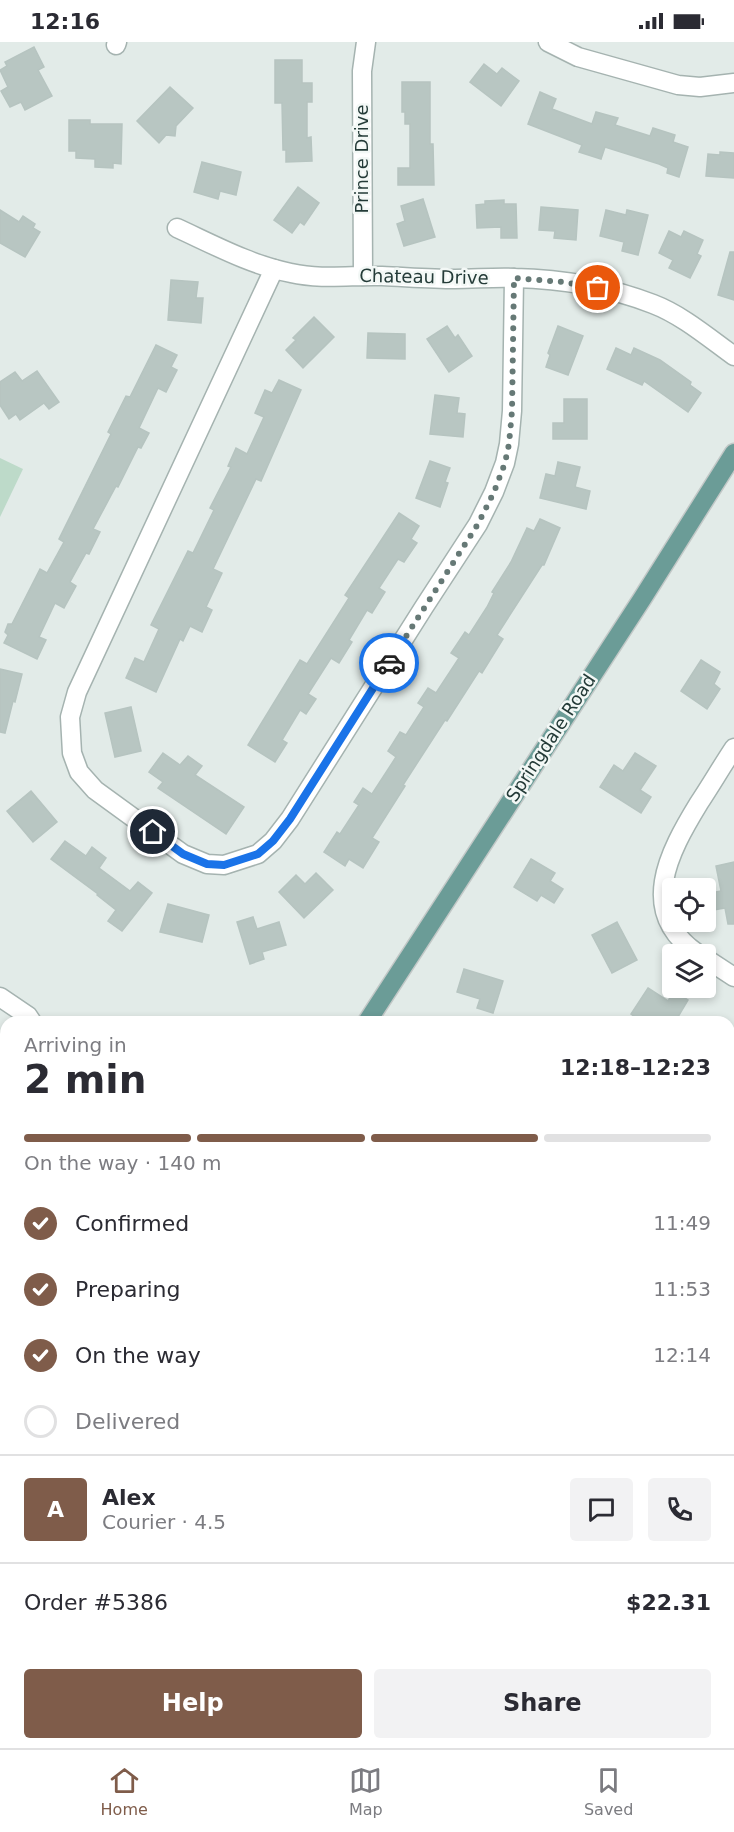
<!DOCTYPE html>
<meta charset="utf-8">
<style>
:root{--surface:#fff;--page:#f2f2f3;--text:#2b2b33;--muted:#7c7c81;--line:#e1e1e2;--accent:#7f5c4a}
body{margin:0;font-family:"DejaVu Sans",sans-serif;background:var(--page);color:var(--text);height:100vh;display:flex;flex-direction:column;font-size:22px;white-space:nowrap}
*{box-sizing:border-box;margin:0}
p{font-size:20px;color:var(--muted)}
.icon{flex:none;width:33px;height:33px;fill:none;stroke:currentColor;stroke-width:2;stroke-linecap:round;stroke-linejoin:round}
.map{position:relative;flex:1;overflow:hidden}
.details{position:absolute;left:0px;top:974px;width:735px;height:734px;display:flex;flex-direction:column;background:var(--surface);border-radius:18px 18px 0 0;box-shadow:0 3px 9px #0003}
.details>*{flex:none}
.fabs{position:absolute;left:662px;top:836px;display:grid;gap:12px}
.fabs a{display:grid;place-items:center;width:54px;height:54px;border-radius:6px;background:var(--surface);box-shadow:0 3px 9px #0003;font-size:30px}
.pin{position:absolute;display:grid;place-items:center;width:51px;height:51px;color:#fff;margin:-26px;border:3px solid #fff;border-radius:50%;box-shadow:0 2px 6px #0007}
.courier{position:absolute;display:grid;place-items:center;width:60px;height:60px;margin:-30px;border:4px solid #1a73e8;border-radius:50%;background:#fff;color:#222;box-shadow:0 2px 8px #0007}
.summary em{font-style:normal;font-weight:700}
.summary div{display:flex;flex-direction:column-reverse}
.summary{display:flex;align-items:center;justify-content:space-between;height:102px;padding:0 24px}
h1{font-size:39px;font-weight:700;line-height:45px}
.bar{display:grid;grid-template-columns:repeat(4,1fr);gap:9px 6px;align-content:center;height:72px;padding:0 24px}
.bar i{height:8px;border-radius:4px;background:var(--line)}
.bar .on{background:var(--accent)}
.bar p{grid-column:span 4}
.line{display:flex;align-items:center;gap:15px;padding:0 24px;border-top:2px solid var(--line)}
.line div{flex:1}
.round{display:grid;place-items:center;flex:none;width:63px;height:63px;border-radius:6px;background:var(--page)}
ol{padding:0 24px;list-style:none}
li{display:flex;align-items:center;gap:18px;height:66px}
li p{margin-inline-start:auto}
li .icon{padding:6px;border-radius:50%;background:var(--accent);color:#fff;stroke-width:4}
li:last-child{color:var(--muted)}
li i{width:33px;height:33px;border:3px solid var(--line);border-radius:50%}
.cta{display:flex;gap:12px;margin-top:auto;padding:12px 24px}
.cta a{flex:1;height:69px;border-radius:6px;background:var(--accent);color:#fff;font-size:24px;font-weight:700;line-height:69px;text-align:center}
.cta a+a{background:var(--page);color:var(--text)}
.status{display:flex;justify-content:space-between;align-items:center;height:42px;padding:0 30px;background:var(--surface);direction:ltr}
.status svg{height:16px;fill:currentColor}
.dock{display:flex;justify-content:space-around;align-items:center;height:84px;border-top:2px solid var(--line);background:var(--surface);font-size:16px;color:var(--muted)}
.dock a{display:grid;justify-items:center;gap:3px}
.dock .on{color:var(--accent)}
.map>svg:first-child{display:block}
.green{fill:#bddac9}
.building{fill:#b8c6c2;stroke:#b6c4c0;stroke-width:1.5}
.lines{fill:none;stroke-linecap:round;stroke-linejoin:round}
.minor-casing{stroke:#a5b3b0;stroke-width:21}
.major-casing{stroke:#c2c8c7;stroke-width:21}
.minor{stroke:#fff;stroke-width:18}
.major{stroke:#6b9c97;stroke-width:18}
.done{stroke:#667976;stroke-width:6;stroke-dasharray:0 10.8}
.route{stroke:#1a73e8;stroke-width:8}
.labels{text-anchor:middle;stroke-width:5;stroke-linejoin:round;paint-order:stroke}
.street-label{font-size:18px;fill:#243b38;stroke:#f3f8f6}
</style>
<div class="status"><b>12:16</b><svg viewBox="0 0 49 12"><path d="M0 12V9h3v3zM5 12V6h3v6zM10 12V3h3v9zM15 12V0h3v12zM26 1h20v11H26zM47 4h2v5h-2z"/></svg></div>
<div class="map">
<svg width="734" height="1706" viewBox="0 0 734 1706">
<rect width="100%" height="100%" fill="#e2ebe8"/>
<g class="green">
<polygon points="0,416 23,427 0,475"/>
<polygon points="729,1350 734,1353 734,1407 729,1401"/>
<polygon points="396,1701 608,1701 603,1706 384,1706"/>
</g>
<g class="building">
<polygon points="34,5 44,25 38,28 52,54 25,68 21,60 10,65 1,49 8,45 0,28 7,24 5,20"/>
<polygon points="275,18 302,18 302,41 312,41 312,60 307,60 307,96 311,95 312,119 286,120 286,108 283,108 282,61 275,61"/>
<polygon points="484,22 497,32 502,26 519,39 501,64 470,40"/>
<polygon points="402,40 430,40 430,102 433,102 434,143 398,143 398,126 410,126 410,82 405,82 405,70 402,70"/>
<polygon points="170,45 193,66 176,84 175,94 166,93 159,101 137,79"/>
<polygon points="540,50 556,57 552,67 592,82 596,70 618,76 615,83 650,94 653,86 675,93 673,100 688,105 679,135 667,131 668,126 659,122 605,105 601,117 579,110 582,103 528,82"/>
<polygon points="69,78 90,78 90,82 122,82 121,122 113,121 113,126 95,125 95,117 76,116 76,109 69,109"/>
<polygon points="720,110 734,111 734,136 706,134 708,112 720,113"/>
<polygon points="202,120 241,130 236,153 220,149 218,157 194,150"/>
<polygon points="298,145 319,161 304,183 300,180 292,191 274,178"/>
<polygon points="423,157 435,195 404,204 397,182 405,179 401,164"/>
<polygon points="504,158 504,162 516,162 517,196 501,196 501,185 477,186 476,163 485,162 485,159"/>
<polygon points="541,165 578,168 576,198 554,196 555,189 539,188"/>
<polygon points="0,168 19,180 23,174 35,182 33,186 40,190 25,215 0,201"/>
<polygon points="606,168 626,173 627,168 648,173 638,213 622,209 624,200 600,194"/>
<polygon points="669,189 681,195 684,189 703,198 697,212 701,214 690,236 669,226 673,218 659,211"/>
<polygon points="730,210 734,210 734,258 718,253"/>
<polygon points="171,238 198,240 196,256 203,256 201,281 168,278"/>
<polygon points="314,275 334,295 303,326 286,308 296,298 293,296"/>
<polygon points="447,284 455,296 458,293 472,314 449,330 427,297"/>
<polygon points="558,284 583,294 568,333 546,325 550,313 548,311"/>
<polygon points="368,291 405,292 405,317 367,316"/>
<polygon points="156,303 177,313 171,325 177,328 166,350 158,346 139,386 149,391 141,406 138,405 118,445 116,444 93,487 100,490 89,512 86,511 70,540 76,544 64,566 55,561 39,595 46,598 37,617 4,601 8,593 5,590 8,582 12,582 40,527 47,531 64,500 59,497 111,392 108,390 126,354 130,355"/>
<polygon points="616,306 631,313 634,306 660,318 691,340 690,343 701,351 688,370 644,339 642,343 607,327"/>
<polygon points="37,329 59,360 49,367 44,361 20,378 16,372 9,377 0,363 0,340 15,330 22,339"/>
<polygon points="279,338 301,348 261,439 256,437 213,527 222,531 206,565 212,568 202,590 190,584 183,599 180,597 156,650 126,636 135,616 144,620 159,587 151,583 188,509 193,511 214,468 210,466 231,425 228,424 236,406 247,412 264,375 255,371 265,348 272,351"/>
<polygon points="435,353 459,356 457,371 465,372 463,395 430,392"/>
<polygon points="564,357 587,357 587,397 553,397 553,381 564,381"/>
<polygon points="430,419 450,426 445,440 448,441 440,465 416,456"/>
<polygon points="558,420 580,425 575,445 590,449 586,467 540,456 546,432 555,434"/>
<polygon points="399,471 419,484 411,497 417,501 404,520 398,517 379,546 385,550 372,571 367,568 349,598 352,600 339,621 331,616 308,652 316,657 306,672 300,668 282,698 287,701 275,720 248,703 300,618 307,622 349,556 345,553"/>
<polygon points="540,477 560,486 544,523 542,523 497,593 503,597 482,631 479,629 447,679 445,678 403,743 405,744 372,796 379,800 363,826 349,817 345,824 324,810 337,790 340,792 359,763 354,760 363,746 372,752 396,715 388,709 400,690 406,693 424,665 418,661 428,646 436,651 459,616 451,611 465,590 469,593 487,565 494,551 492,550 511,520 527,486 534,489"/>
<polygon points="701,618 720,630 714,642 720,647 707,667 681,649"/>
<polygon points="0,627 22,632 15,660 13,659 5,691 0,690"/>
<polygon points="131,665 141,709 115,715 105,671"/>
<polygon points="163,711 180,723 188,714 202,724 195,733 244,765 226,792 158,746 163,740 149,730"/>
<polygon points="635,711 656,724 640,748 651,755 641,771 600,745 614,723 623,729"/>
<polygon points="31,749 57,780 33,800 7,769"/>
<polygon points="65,799 86,814 92,805 106,816 99,826 130,849 138,840 152,851 122,889 108,879 116,868 97,853 98,852 51,817"/>
<polygon points="531,817 555,831 550,839 563,847 554,861 541,853 537,859 514,845"/>
<polygon points="734,820 734,882 728,882 725,866 714,868 710,851 721,849 716,824"/>
<polygon points="316,831 333,848 304,876 279,850 296,833 305,842"/>
<polygon points="168,862 209,873 202,900 160,890"/>
<polygon points="253,875 257,887 279,880 286,903 262,910 264,917 250,922 237,880"/>
<polygon points="617,880 637,918 612,931 592,893"/>
<polygon points="464,927 503,939 493,971 477,966 480,957 457,950"/>
<polygon points="648,946 668,959 674,949 688,958 675,980 642,980 631,972"/>
</g>
<g class="lines">
<defs>
<g id="minor">
<polyline points="548,0 578,15 678,43 700,45 734,41"/>
<polyline points="116,3 117,0"/>
<path d="M177,186C214,203 251,223 291,231C322,238 352,233 382,234C406,235 431,237 455,237C475,237 495,235 515,236C561,237 609,245 653,262C682,273 709,296 734,314"/>
<polyline points="274,227 77,650 70,675 72,711 79,730 95,748 183,812 207,822 224,823 258,812 273,799 290,777 424,565 478,482 494,450 505,421 509,402 512,369 514,236"/>
<polyline points="363,234 362,29 366,0"/>
<path d="M698,912C636,870 669,810 699,761C711,743 722,724 734,706"/>
<polyline points="705,916 734,935"/>
<polyline points="0,955 28,974 32,980"/>
<polyline points="0,1134 6,1134"/>
<polyline points="729,1208 734,1210"/>
<polyline points="0,1664 6,1668"/>
</g>
<g id="major">
<polyline points="367,980 642,557 734,411"/>
<polyline points="0,1549 6,1540"/>
</g>
</defs>
<use href="#minor" class="minor-casing"/>
<use href="#major" class="major-casing"/>
<use href="#minor" class="minor"/>
<use href="#major" class="major"/>
</g>
<g class="lines">
<polyline class="done" points="389,621 478,482 494,450 505,421 509,402 512,369 514,236 563,240 598,246"/>
<polyline class="route" points="153,790 183,812 207,822 224,823 258,812 273,799 290,777 389,621"/>
</g>
<g class="labels">
<g class="street-label">
<text transform="translate(362 117) rotate(-90)" y="6">Prince Drive</text>
<text transform="translate(424 235) rotate(1)" y="6">Chateau Drive</text>
<text transform="translate(551 696) rotate(-57)" y="6">Springdale Road</text>
</g>
</g>
</svg>
<div class="fabs">
<a><svg class="icon" aria-label="locate" viewBox="0 0 24 24"><circle cx="12" cy="12" r="6"/><path d="M12 2v4M12 18v4M2 12h4M18 12h4"/></svg></a>
<a><svg class="icon" aria-label="layers" viewBox="0 0 24 24"><path d="M12 4l9 5-9 5-9-5zM3 14l9 5 9-5"/></svg></a>
</div>
<div class="pin" style="left:598px;top:246px;background:#ea580c"><svg class="icon" aria-label="bag" viewBox="0 0 24 24"><path d="M5 8h14l-1 12H6zM9 8a3 3 0 0 1 6 0"/></svg></div>
<div class="pin" style="left:153px;top:790px;background:#1f2937"><svg class="icon" aria-label="home" viewBox="0 0 24 24"><path d="M3 11l9-7 9 7M6 9v11h12V9"/></svg></div>
<div class="courier" style="left:389px;top:621px"><svg class="icon" aria-label="car" viewBox="0 0 24 24"><path d="M5 17H2v-5l4-1 3-4h7l3 4 3 1v5h-3M9 17h6M6 11h13"/><circle cx="7" cy="17" r="2"/><circle cx="17" cy="17" r="2"/></svg></div>
<section class="details">
<div class="summary"><div><h1>2 min</h1><p>Arriving in</p></div><em>12:18–12:23</em></div>
<div class="bar"><i class="on"></i><i class="on"></i><i class="on"></i><i></i><p>On the way · 140 m</p></div>
<ol>
<li><svg class="icon" aria-label="check" viewBox="0 0 24 24"><path d="M5 12l5 5 9-10"/></svg>Confirmed<p>11:49</p></li>
<li><svg class="icon" aria-label="check" viewBox="0 0 24 24"><path d="M5 12l5 5 9-10"/></svg>Preparing<p>11:53</p></li>
<li><svg class="icon" aria-label="check" viewBox="0 0 24 24"><path d="M5 12l5 5 9-10"/></svg>On the way<p>12:14</p></li>
<li><i></i>Delivered</li>
</ol>
<div class="line" style="height:108px"><b class="round" style="background:var(--accent);color:#fff">A</b><div><b>Alex</b><p>Courier · 4.5</p></div><a class="round"><svg class="icon" aria-label="chat" viewBox="0 0 24 24"><path d="M4 5h16v11H9l-5 4z"/></svg></a><a class="round"><svg class="icon" aria-label="phone" viewBox="0 0 24 24"><path d="M5 4h4l2 5-3 2q2 4 5 5l2-3 5 2v4C11 20 4 13 5 4z"/></svg></a></div>
<div class="line" style="height:78px"><div>Order #5386</div><b>$22.31</b></div>
<div class="cta"><a>Help</a><a>Share</a></div>
</section>
</div>
<nav class="dock">
<a class="on"><svg class="icon" aria-label="home" viewBox="0 0 24 24"><path d="M3 11l9-7 9 7M6 9v11h12V9"/></svg>Home</a>
<a><svg class="icon" aria-label="map" viewBox="0 0 24 24"><path d="M3 6l6-2 6 2 6-2v14l-6 2-6-2-6 2zM9 4v14M15 6v14"/></svg>Map</a>
<a><svg class="icon" aria-label="saved" viewBox="0 0 24 24"><path d="M7 4h10v16l-5-4-5 4z"/></svg>Saved</a>
</nav>
